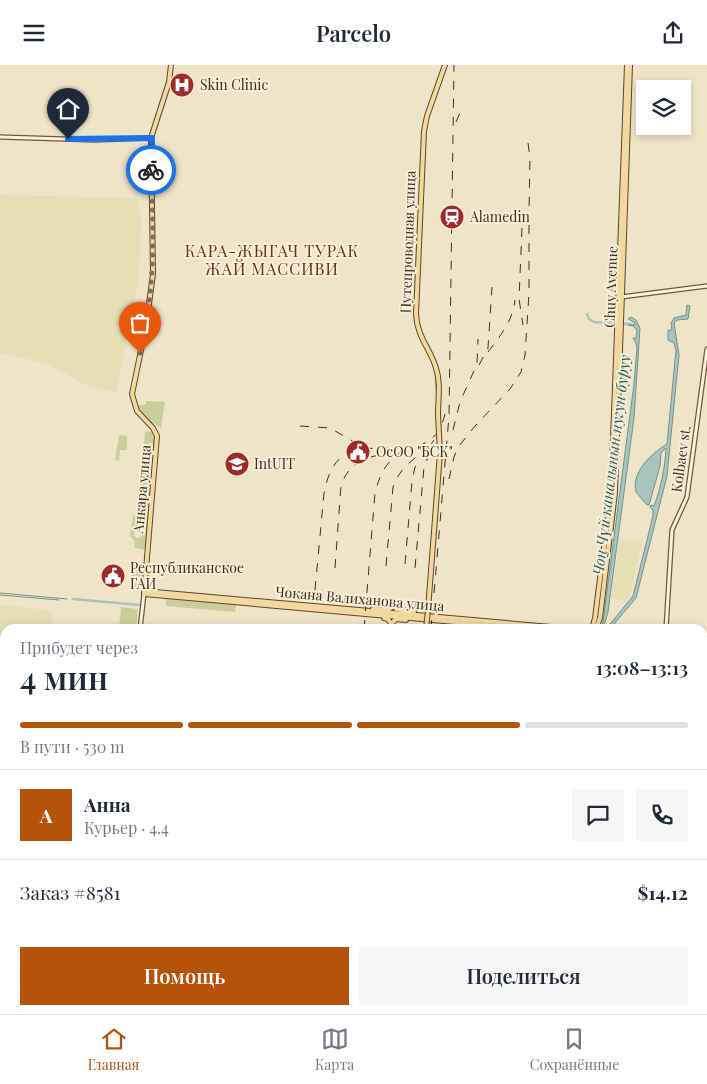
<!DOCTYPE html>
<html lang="ru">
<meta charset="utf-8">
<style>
:root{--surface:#fff;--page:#f6f6f7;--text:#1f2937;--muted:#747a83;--line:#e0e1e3;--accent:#b45309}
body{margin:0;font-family:"Playfair Display",serif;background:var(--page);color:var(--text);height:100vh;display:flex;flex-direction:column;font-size:19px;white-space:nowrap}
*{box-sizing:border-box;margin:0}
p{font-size:16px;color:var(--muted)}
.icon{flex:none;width:28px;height:28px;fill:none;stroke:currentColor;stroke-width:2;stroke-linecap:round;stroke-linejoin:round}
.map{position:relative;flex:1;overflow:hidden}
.panel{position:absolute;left:0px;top:559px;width:708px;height:391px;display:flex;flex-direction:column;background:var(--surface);border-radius:15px 15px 0 0;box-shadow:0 2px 8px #0003}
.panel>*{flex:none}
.buttons{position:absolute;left:636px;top:15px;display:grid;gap:10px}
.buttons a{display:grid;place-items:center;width:55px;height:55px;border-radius:0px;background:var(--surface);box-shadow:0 2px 8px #0003;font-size:25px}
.pin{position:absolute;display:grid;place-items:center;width:42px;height:42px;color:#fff;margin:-51px -21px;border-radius:50% 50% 50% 0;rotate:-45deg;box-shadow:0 0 5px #0007}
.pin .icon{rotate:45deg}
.courier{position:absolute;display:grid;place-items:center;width:50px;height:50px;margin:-25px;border:4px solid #1a73e8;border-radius:50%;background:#fff;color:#222;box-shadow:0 1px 6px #0007}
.summary em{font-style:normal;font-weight:600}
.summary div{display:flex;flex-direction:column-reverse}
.summary{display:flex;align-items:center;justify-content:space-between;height:85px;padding:0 20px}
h1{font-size:32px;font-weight:600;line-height:38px}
.bar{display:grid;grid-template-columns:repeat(4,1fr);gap:8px 5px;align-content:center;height:60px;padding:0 20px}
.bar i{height:6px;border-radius:4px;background:var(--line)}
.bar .selected{background:var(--accent)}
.bar p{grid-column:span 4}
.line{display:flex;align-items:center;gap:12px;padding:0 20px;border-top:1px solid var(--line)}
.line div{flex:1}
.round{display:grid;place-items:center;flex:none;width:52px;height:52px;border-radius:0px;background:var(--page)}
.primary-button{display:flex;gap:10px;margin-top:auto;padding:10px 20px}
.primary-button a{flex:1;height:58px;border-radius:0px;background:var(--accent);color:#fff;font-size:20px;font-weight:600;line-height:58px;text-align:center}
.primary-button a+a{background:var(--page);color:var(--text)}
header{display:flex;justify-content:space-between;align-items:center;height:65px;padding:0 20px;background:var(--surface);font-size:22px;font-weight:600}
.tab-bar{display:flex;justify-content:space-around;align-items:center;height:70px;border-top:1px solid var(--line);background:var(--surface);font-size:14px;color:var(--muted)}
.tab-bar a{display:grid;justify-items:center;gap:2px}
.tab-bar .selected{color:var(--accent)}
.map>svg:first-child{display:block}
.farmland{fill:#e6deb5}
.green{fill:#c9cf9b}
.water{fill:#a9c4bc;stroke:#6f938a}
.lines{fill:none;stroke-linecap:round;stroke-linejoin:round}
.stream{stroke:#6f938a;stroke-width:1}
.canal{stroke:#a9c4bc;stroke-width:2.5}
.secondary-casing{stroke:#6f573f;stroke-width:5.5}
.primary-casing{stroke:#5b4430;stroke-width:6}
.secondary{stroke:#faf1dc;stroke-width:3}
.primary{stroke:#f3d9a0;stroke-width:4}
.rail{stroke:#3d2e20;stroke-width:1;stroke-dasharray:9 9;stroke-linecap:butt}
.primary-bridge-casing{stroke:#5b4430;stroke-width:6;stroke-linecap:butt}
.primary-bridge{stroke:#f3d9a0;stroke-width:4}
.done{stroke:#7c6e5b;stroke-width:5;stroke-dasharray:0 9}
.route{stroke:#1a73e8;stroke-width:6}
.labels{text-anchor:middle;stroke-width:4;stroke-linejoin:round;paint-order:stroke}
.poi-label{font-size:14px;fill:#3d2e20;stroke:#f7eed8;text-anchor:start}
.street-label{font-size:14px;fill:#3d2e20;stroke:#f7eed8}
.water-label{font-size:15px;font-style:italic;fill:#2f5d5a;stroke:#f7eed8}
.quarter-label{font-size:16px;letter-spacing:1px;fill:#6b2e1e;stroke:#f7eed8}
</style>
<header><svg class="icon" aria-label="menu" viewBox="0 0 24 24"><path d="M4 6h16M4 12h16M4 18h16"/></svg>Parcelo<svg class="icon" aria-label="share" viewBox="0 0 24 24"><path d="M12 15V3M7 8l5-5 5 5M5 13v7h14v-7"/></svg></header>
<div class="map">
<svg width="707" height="949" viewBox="0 0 707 949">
<rect width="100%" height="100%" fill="#f0e4c8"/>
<g class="farmland">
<polygon points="0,130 137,133 141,153 139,214 116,327 90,322 45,298 0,288"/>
<polygon points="620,473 630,476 643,475 630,530 626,536 611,533"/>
<polygon points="0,540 48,545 53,552 51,564 5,564 5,781 0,791"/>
</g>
<g class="green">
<polygon points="146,336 165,337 161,363 147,354 137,341 146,339"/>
<polygon points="145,366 152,367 155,376 152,398 143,397"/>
<polygon points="119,370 127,371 127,385 120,385 119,396 115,395"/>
<polygon points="141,415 152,415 150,443 138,441"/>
<polygon points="150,446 146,485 134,483 135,476 130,471 133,450 135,450 136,461 134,470 136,473 140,473 144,449"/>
<polygon points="133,501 142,502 140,524 131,522"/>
<polygon points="166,533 236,540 235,547 166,541"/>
<polygon points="121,542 138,544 136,564 119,564"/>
</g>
<g class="water">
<path d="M687,240L690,241L688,254L677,255L674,258L679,290L667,411L636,533L610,564H606L633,531L653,451V445L650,442L651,440L654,441C661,422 665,403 666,383L661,388L660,401L649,440H647L636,427C631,407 651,389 667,379L676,285L674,278L668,275V265H672L671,258L674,253L686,250Z"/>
<polygon points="631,252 636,255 640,263 634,353 608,547 603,564 602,564 634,319 637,283 636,278 633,273 636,273 637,265 633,261 627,260 625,258 635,260 634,257 628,254"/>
</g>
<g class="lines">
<g class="stream">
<polyline points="0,528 67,534"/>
<polyline points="0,530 59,535"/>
</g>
<g class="canal">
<polyline points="587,249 589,254 594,257 628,259"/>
<polyline points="73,534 140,540"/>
<polyline points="702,591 707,591"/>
</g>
<defs>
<g id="secondary">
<polyline points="0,72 95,75 151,73"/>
<polyline points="621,232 707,221"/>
<polyline points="140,564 144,529"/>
<polyline points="666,564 672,465 687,432 707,284"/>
<polyline points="702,597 707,598"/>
<polyline points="702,829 707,816"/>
<polyline points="702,832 707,834"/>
</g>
<g id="primary">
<polyline points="171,0 169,17 151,73 153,209 146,261 132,329 137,346 153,363 157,371 144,529 532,564"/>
<path d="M438,350C438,334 441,318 436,303C430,283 417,272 416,249L424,66L427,51L445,0"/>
<polyline points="144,526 574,564"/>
<polyline points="393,536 396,544 414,547"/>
<polyline points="373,544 387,545 391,543 393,539"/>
<polyline points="428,545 440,388"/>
<polyline points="384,553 388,554 391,559 396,554 406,555"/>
<polyline points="592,564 595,553 611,427 627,0"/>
<polyline points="596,564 600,553 615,428 630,0"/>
</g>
</defs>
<use href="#secondary" class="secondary-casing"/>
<use href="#primary" class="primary-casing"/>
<use href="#secondary" class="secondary"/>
<use href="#primary" class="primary"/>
<g class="rail">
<polyline points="456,57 463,41"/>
<polyline points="528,78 530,92 529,146"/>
<polyline points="522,163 519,234 523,260"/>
<path d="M488,287C500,271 513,256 515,235"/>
<polyline points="479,300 488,283 492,222"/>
<polyline points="300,361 330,363 356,378 368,381"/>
<polyline points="453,365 460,337 477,299 478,274"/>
<polyline points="449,414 454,392 459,381 475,361 510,324 521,307 525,290 529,228 529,150"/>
<polyline points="405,499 412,416 415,402 434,375"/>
<path d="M386,501L393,422C400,404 407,400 421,388"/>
<path d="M335,503L341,420C351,395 366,392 391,388"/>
<polyline points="415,503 424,402 429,390"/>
<path d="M315,525L324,428C326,419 328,410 333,402C359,359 430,413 445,349"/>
<path d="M364,564L375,428C380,409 386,396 403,386"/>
<polyline points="431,564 449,351 454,0"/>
<polyline points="399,949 399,945"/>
</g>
<defs>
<g id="primary-bridge">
<polyline points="438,350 440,388"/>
<polyline points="426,564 428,545"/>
</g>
</defs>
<use href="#primary-bridge" class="primary-bridge-casing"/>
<use href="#primary-bridge" class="primary-bridge"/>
</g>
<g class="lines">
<path class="done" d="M140,288C155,226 154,169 151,105"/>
<polyline class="route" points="68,74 152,73 151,105"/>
</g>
<defs>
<symbol id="hospital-disc" viewBox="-11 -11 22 22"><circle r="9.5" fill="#9e2a2b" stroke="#f7eed8"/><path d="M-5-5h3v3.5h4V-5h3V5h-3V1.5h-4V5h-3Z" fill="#fff"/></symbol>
<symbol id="station-disc" viewBox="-11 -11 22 22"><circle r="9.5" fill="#9e2a2b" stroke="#f7eed8"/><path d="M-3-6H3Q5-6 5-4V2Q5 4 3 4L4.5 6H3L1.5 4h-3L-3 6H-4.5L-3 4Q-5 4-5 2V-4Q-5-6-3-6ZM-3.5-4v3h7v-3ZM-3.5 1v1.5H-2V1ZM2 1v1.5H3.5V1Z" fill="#fff"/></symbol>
<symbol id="civic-disc" viewBox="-11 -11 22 22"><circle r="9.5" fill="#9e2a2b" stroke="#f7eed8"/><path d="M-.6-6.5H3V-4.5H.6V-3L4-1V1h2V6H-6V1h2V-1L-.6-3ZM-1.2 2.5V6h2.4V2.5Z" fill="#fff"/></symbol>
<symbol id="university-disc" viewBox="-11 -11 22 22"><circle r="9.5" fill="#9e2a2b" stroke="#f7eed8"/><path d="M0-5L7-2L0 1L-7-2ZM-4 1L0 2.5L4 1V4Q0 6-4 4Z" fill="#fff"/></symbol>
</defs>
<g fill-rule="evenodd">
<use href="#hospital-disc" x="168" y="6" width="28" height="28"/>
<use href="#station-disc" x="438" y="138" width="28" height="28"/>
<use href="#civic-disc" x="344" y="373" width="28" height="28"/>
<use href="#university-disc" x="223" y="385" width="28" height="28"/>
<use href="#civic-disc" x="99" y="497" width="28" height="28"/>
</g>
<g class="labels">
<g class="poi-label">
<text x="200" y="25">Skin Clinic</text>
<text x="470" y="157">Alamedin</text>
<text x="376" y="392">ОсОО "БСК"</text>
<text x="254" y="404">IntUIT</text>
<text x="130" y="508">Республиканское<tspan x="130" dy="16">ГАИ</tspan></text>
</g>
<g class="street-label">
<text transform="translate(408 177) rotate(-88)" y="5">Путепроводная улица</text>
<text transform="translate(611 222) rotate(-88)" y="5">Chuy Avenue</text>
<text transform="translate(681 394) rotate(-82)" y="5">Kolbaev st.</text>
<text transform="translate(142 424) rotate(-85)" y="5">Анкара улица</text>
<text transform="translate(360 534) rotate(5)" y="5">Чокана Валиханова улица</text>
</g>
<g class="water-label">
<text transform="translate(612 400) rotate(-83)" y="5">Чоң Чүй каналынын нугун буруу</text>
</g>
<g class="quarter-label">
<text x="272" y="192">КАРА-ЖЫГАЧ ТУРАК<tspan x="272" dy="18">ЖАЙ МАССИВИ</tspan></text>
</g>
</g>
</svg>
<div class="buttons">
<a><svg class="icon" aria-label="layers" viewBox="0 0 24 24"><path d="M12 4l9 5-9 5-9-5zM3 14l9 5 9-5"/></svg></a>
</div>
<div class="pin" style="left:140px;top:288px;background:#ea580c"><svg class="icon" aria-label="bag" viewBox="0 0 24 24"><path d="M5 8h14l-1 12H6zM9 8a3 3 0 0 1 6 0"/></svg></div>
<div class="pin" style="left:68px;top:74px;background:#1f2937"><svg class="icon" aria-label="home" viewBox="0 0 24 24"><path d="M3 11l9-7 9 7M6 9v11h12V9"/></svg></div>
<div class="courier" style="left:151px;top:105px"><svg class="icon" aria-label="bike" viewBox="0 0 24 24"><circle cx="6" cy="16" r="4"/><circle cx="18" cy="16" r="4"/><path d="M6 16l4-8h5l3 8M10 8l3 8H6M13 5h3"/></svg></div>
<section class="panel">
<div class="summary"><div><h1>4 мин</h1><p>Прибудет через</p></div><em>13:08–13:13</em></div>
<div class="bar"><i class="selected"></i><i class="selected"></i><i class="selected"></i><i></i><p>В пути · 530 m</p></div>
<div class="line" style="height:90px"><b class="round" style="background:var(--accent);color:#fff">А</b><div><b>Анна</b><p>Курьер · 4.4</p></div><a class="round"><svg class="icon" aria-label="chat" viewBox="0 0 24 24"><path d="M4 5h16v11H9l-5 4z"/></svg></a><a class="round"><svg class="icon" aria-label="phone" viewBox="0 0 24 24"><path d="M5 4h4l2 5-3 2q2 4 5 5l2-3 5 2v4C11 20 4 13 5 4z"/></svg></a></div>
<div class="line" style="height:65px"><div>Заказ #8581</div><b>$14.12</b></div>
<div class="primary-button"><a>Помощь</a><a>Поделиться</a></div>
</section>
</div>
<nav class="tab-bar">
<a class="selected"><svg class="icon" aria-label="home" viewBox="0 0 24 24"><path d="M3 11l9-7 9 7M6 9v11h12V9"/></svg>Главная</a>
<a><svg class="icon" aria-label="map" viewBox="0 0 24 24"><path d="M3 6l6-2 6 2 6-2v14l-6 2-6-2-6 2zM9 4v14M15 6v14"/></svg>Карта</a>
<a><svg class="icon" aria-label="saved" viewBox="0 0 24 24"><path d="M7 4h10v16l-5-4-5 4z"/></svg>Сохранённые</a>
</nav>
